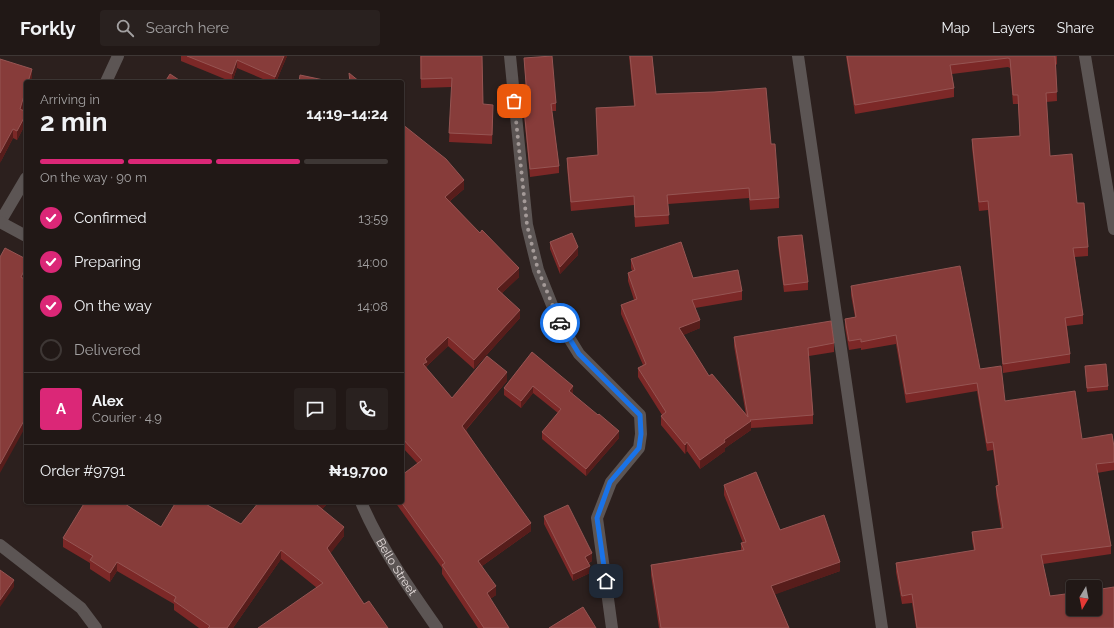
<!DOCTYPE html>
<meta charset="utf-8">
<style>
:root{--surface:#211816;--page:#29211f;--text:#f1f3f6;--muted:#a2a0a1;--line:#3e3735;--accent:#db2777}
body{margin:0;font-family:Raleway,sans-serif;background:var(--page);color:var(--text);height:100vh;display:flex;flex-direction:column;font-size:15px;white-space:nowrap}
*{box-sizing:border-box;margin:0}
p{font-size:13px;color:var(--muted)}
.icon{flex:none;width:22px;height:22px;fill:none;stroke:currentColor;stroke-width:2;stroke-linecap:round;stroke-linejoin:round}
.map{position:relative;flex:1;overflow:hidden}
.panel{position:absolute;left:24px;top:24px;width:380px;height:424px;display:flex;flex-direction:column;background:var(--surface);border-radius:4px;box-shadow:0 1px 3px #0004,0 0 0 1px var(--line)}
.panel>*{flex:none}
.needle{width:26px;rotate:190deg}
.buttons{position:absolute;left:1066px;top:524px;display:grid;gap:8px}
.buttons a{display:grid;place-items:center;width:36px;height:36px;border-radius:4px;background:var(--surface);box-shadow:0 1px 3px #0004,0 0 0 1px var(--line);font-size:20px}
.pin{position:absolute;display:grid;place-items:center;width:34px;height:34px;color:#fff;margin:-17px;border-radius:8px;box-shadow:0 2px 6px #0006}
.courier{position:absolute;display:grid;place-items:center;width:40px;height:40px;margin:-20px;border:3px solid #1a73e8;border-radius:50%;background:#fff;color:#222;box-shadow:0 1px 5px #0007}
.summary em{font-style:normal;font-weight:700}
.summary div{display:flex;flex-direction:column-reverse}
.summary{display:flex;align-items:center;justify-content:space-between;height:68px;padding:0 16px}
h1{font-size:26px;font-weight:700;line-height:30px}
.bar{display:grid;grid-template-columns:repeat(4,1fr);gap:6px 4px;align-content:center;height:48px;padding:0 16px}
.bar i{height:5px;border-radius:3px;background:var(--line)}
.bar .current{background:var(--accent)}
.bar p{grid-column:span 4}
.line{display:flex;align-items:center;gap:10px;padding:0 16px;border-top:1px solid var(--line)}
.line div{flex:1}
.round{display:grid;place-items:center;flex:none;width:42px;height:42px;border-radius:4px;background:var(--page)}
ol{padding:0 16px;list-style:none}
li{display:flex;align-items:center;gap:12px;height:44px}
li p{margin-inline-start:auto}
li .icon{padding:4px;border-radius:50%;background:var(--accent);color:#fff;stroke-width:4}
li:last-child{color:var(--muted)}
li i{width:22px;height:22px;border:2px solid var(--line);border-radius:50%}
header{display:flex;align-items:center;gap:24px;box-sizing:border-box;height:56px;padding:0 20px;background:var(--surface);border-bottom:1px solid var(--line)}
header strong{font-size:19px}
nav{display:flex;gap:22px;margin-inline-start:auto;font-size:14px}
.search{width:280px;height:36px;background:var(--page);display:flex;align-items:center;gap:10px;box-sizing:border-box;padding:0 14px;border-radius:4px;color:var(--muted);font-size:15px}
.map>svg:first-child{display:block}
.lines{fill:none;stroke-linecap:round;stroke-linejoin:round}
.street{stroke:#5c5554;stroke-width:12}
.wall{fill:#7c2827}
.shaded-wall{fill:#571d1b}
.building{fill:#873c3a;stroke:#965553}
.done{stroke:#a49a98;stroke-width:4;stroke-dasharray:0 7.2}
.route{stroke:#1a73e8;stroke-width:5}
.labels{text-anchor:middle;stroke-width:3;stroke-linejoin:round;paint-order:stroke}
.street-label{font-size:12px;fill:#e4dbda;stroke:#2c201e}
</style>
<header>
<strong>Forkly</strong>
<div class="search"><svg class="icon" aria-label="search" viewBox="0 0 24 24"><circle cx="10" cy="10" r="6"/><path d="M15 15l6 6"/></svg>Search here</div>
<nav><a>Map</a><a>Layers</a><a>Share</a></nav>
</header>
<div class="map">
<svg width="1114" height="572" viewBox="0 0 1114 572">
<rect width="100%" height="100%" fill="#2c201e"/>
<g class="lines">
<g class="street">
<polyline points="510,0 527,169 538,214 558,264 579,298 640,359 641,378 639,392 611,426 597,462 612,572"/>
<polyline points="798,0 882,572"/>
<polyline points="1085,0 1114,173"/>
<polyline points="106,26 118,0"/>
<polyline points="0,166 26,122"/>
<polyline points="0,166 26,180"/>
<path id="s1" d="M361,446C380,491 409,532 437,572"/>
<polyline points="0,489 81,552 96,572"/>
</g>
</g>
<g class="wall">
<polygon points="181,0 287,0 276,26 270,26 237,12 232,26 181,5"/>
<polygon points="420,0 482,0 483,48 493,58 492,88 449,86 452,31 421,32"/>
<polygon points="629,0 652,0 656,38 771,88 779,142 779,152 750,154 749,142 668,148 669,168 635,171 634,149 571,155 567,111 567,102 598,99 596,52 634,50"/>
<polygon points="846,0 1057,0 1057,8 1056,9 1057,45 1046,46 1050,100 1077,147 1088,191 1088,200 1075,201 1083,259 1083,268 1067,270 1070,298 1070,307 1003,317 988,154 979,155 972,92 972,83 1020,80 1018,48 1013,48 1010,12 1008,11 952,18 954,32 954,41 855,58"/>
<polygon points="524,2 556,47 556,55 552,55 559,110 559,117 530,121 524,59 524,52 527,52"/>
<polygon points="32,22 23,54 26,56 26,67 17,84 13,82 0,107"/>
<polygon points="402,68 464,133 450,145 519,221 502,237 520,262 474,313 448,290 427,310 427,313 452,342 507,325 466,374 531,475 482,510 496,539 490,543 509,572 478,572 442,518 442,512 395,446 402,446 418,408 402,391"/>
<polygon points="778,181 808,226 808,234 784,236 778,189"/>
<polygon points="550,186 578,199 560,218 550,193"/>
<polygon points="631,203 693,222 742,235 742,244 695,252 700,272 683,279 709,320 746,359 734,290 734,281 834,287 834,296 809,300 813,359 813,368 751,372 751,374 725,392 725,395 700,413 687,395 685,398 661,369 661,360 662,359 638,321 638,312 643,309 621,258 621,249 634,244 628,225 628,217 632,215 631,212"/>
<polygon points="851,230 980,313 1005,345 1082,383 1114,391 1114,414 1097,417 1111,490 1111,498 1043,508 1050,540 1114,572 916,572 912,547 902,548 896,516 896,507 974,495 972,484 972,476 1001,472 996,438 996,430 998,430 993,394 987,395 977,335 906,347 896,288 861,294 861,292 849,294 845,271 845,263 855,261 851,239"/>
<polygon points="532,296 573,337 572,338 619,382 586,420 542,383 542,376 558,357 533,337 521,352 504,339 504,332"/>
<polygon points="1085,310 1108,330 1108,334 1087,336"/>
<polygon points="724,429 780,474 840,515 775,538 789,572 659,572 651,519 651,509 741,494 741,487 743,487 724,439"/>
<polygon points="122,446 161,471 241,468 328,446 328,447 322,453 344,480 330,497 364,548 388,572 317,532 281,503 233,572 199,572 174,554 174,548 117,515 110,526 90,513 90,507 63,491 63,482 87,447"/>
<polygon points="544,460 592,505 589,507 590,517 573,525 544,468"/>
</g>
<g class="shaded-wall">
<polygon points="284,0 287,0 276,26 275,26 275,21"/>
<polygon points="237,4 237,12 232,26 232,18"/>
<polygon points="32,13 32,22 31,26 28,26"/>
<polygon points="26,33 26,42 20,62 20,53"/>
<polygon points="26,58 26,67 17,84 17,75"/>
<polygon points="13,73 13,82 0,107 0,97"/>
<polygon points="464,124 464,133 445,149 445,141"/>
<polygon points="578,191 578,199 560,218 560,211"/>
<polygon points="26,211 26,220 21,230 21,221"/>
<polygon points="519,212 519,221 497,242 497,233"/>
<polygon points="520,254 520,262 474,313 474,304"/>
<polygon points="700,264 700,272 679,281 679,272"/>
<polygon points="448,281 448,290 427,310 427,314 423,308 425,303"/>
<polygon points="507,316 507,325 462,378 462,370"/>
<polygon points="533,330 533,337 521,352 521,345"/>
<polygon points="573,330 573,337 569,342 569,335"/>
<polygon points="26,361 26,370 0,417 0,408"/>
<polygon points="751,365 751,374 725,392 725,395 700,413 700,404 724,384"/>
<polygon points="619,375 619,382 586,420 586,413"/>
<polygon points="687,386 687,395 685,398 685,389"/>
<polygon points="320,446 328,446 328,447 317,459 317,449"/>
<polygon points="531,467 531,475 478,513 478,505"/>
<polygon points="344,471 344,480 327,502 327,492"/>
<polygon points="281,494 281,503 233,572 227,572"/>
<polygon points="592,497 592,505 585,508 585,501"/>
<polygon points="117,506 117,515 110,526 110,517"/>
<polygon points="840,506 840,515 771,540 771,530"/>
<polygon points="590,510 590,517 573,525 573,518"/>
<polygon points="14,524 14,531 0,551 0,544"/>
<polygon points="496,530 496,539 487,545 487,537"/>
</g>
<g class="building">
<polygon points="187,0 284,0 275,21 237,4 232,18"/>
<polygon points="421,0 482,0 483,48 493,49 492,79 449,77 452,22 421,23"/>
<polygon points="552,0 556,47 551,48 559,110 530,113 524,52 528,52 524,2"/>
<polygon points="630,0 652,0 656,38 714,36 766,32 771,88 775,88 779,142 750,144 749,132 667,139 669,159 635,161 634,140 571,146 567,102 598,99 596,52 635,50"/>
<polygon points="847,0 1055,0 1057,36 1046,37 1050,100 1072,98 1077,147 1084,147 1088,191 1073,192 1083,259 1065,262 1070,298 1003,308 988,145 979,146 972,83 1020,80 1018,39 1013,39 1010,3 1008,2 950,9 954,32 855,49"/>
<polygon points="0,3 32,13 28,26 26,26 26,33 20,53 26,56 26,58 17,75 13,73 0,97"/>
<polygon points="349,17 360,26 350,26"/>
<polygon points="170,18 182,26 165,26"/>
<polygon points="300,19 333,26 299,26"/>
<polygon points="402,68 446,103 464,124 445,141 480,177 482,174 519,212 497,233 520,254 474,304 448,281 425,303 427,306 423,308 452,342 487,300 507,316 462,370 531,467 478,505 496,530 487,537 509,572 484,572 442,509 445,507 401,446 402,446 402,419 422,404 402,382"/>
<polygon points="572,177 578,191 560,211 550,186"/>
<polygon points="802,179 808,226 784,229 778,181"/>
<polygon points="681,186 693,222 738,214 742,235 692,244 700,264 679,272 709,320 712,318 748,361 734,281 831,265 834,287 808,292 813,359 750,364 751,365 724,384 725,386 700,404 687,386 685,389 661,360 666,356 638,312 646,308 621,249 637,243 628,217 635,214 631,203"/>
<polygon points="5,192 26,203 26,211 21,221 26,224 26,361 0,408 0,201"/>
<polygon points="960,210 980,313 1001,310 1005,345 1075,335 1082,383 1112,378 1114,391 1114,406 1096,408 1111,490 1041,499 1050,540 1073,537 1073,553 1095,553 1095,534 1114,531 1114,572 917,572 912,538 902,540 896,507 975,494 972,476 1003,472 996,430 999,429 993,386 987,387 977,327 906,338 896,279 861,286 861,283 849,285 845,263 856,261 851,230"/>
<polygon points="532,296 573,330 569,335 598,359 599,358 619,375 586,413 542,376 561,353 533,330 521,345 504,332"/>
<polygon points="1106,308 1108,330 1087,332 1085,310"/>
<polygon points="756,416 780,474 824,459 840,506 771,530 789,572 661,572 651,509 744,494 741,487 746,486 724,429"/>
<polygon points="85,446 87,447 87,446 122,446 161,471 176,446 202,446 241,468 259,446 320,446 317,449 344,471 327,492 364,548 369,545 388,572 258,572 323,527 281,494 227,572 208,572 210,570 174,545 176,541 117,506 110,517 90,504 93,500 63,482"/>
<polygon points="568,449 592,497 585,501 590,510 573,518 544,460"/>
<polygon points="0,514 14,524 0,544"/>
<polygon points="583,551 596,572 549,572"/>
</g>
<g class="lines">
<polyline class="done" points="514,45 527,169 538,214 560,267"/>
<polyline class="route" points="560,267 579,298 640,359 641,378 639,392 610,426 597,462 606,525"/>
</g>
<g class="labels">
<g class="street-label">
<text dy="4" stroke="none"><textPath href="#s1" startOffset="74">Bello Street</textPath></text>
</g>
</g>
</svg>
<div class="buttons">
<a><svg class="needle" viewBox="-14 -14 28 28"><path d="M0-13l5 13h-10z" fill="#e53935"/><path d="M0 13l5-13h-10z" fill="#a2a0a1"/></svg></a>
</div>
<div class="pin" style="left:514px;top:45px;background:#ea580c"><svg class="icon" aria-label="bag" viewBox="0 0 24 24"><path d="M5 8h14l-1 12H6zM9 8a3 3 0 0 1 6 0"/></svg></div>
<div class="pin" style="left:606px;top:525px;background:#1f2937"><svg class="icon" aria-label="home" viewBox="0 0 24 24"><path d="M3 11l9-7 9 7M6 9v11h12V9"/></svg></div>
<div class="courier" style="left:560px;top:267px"><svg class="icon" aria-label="car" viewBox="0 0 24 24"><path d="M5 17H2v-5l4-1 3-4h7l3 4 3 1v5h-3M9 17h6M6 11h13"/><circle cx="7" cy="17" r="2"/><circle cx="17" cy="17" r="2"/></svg></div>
<section class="panel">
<div class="summary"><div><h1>2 min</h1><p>Arriving in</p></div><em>14:19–14:24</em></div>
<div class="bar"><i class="current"></i><i class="current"></i><i class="current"></i><i></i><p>On the way · 90 m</p></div>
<ol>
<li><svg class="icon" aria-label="check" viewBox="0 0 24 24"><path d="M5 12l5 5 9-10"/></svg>Confirmed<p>13:59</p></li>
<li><svg class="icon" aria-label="check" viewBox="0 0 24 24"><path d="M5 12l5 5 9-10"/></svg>Preparing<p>14:00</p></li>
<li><svg class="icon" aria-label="check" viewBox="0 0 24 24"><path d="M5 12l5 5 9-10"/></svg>On the way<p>14:08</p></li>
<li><i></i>Delivered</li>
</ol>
<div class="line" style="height:72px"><b class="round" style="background:var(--accent);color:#fff">A</b><div><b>Alex</b><p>Courier · 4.9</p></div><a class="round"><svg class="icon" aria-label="chat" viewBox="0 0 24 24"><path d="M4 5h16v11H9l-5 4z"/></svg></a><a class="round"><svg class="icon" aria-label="phone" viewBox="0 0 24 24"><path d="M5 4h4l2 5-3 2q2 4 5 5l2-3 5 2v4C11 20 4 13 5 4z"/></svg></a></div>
<div class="line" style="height:52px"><div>Order #9791</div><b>₦19,700</b></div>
</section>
</div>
